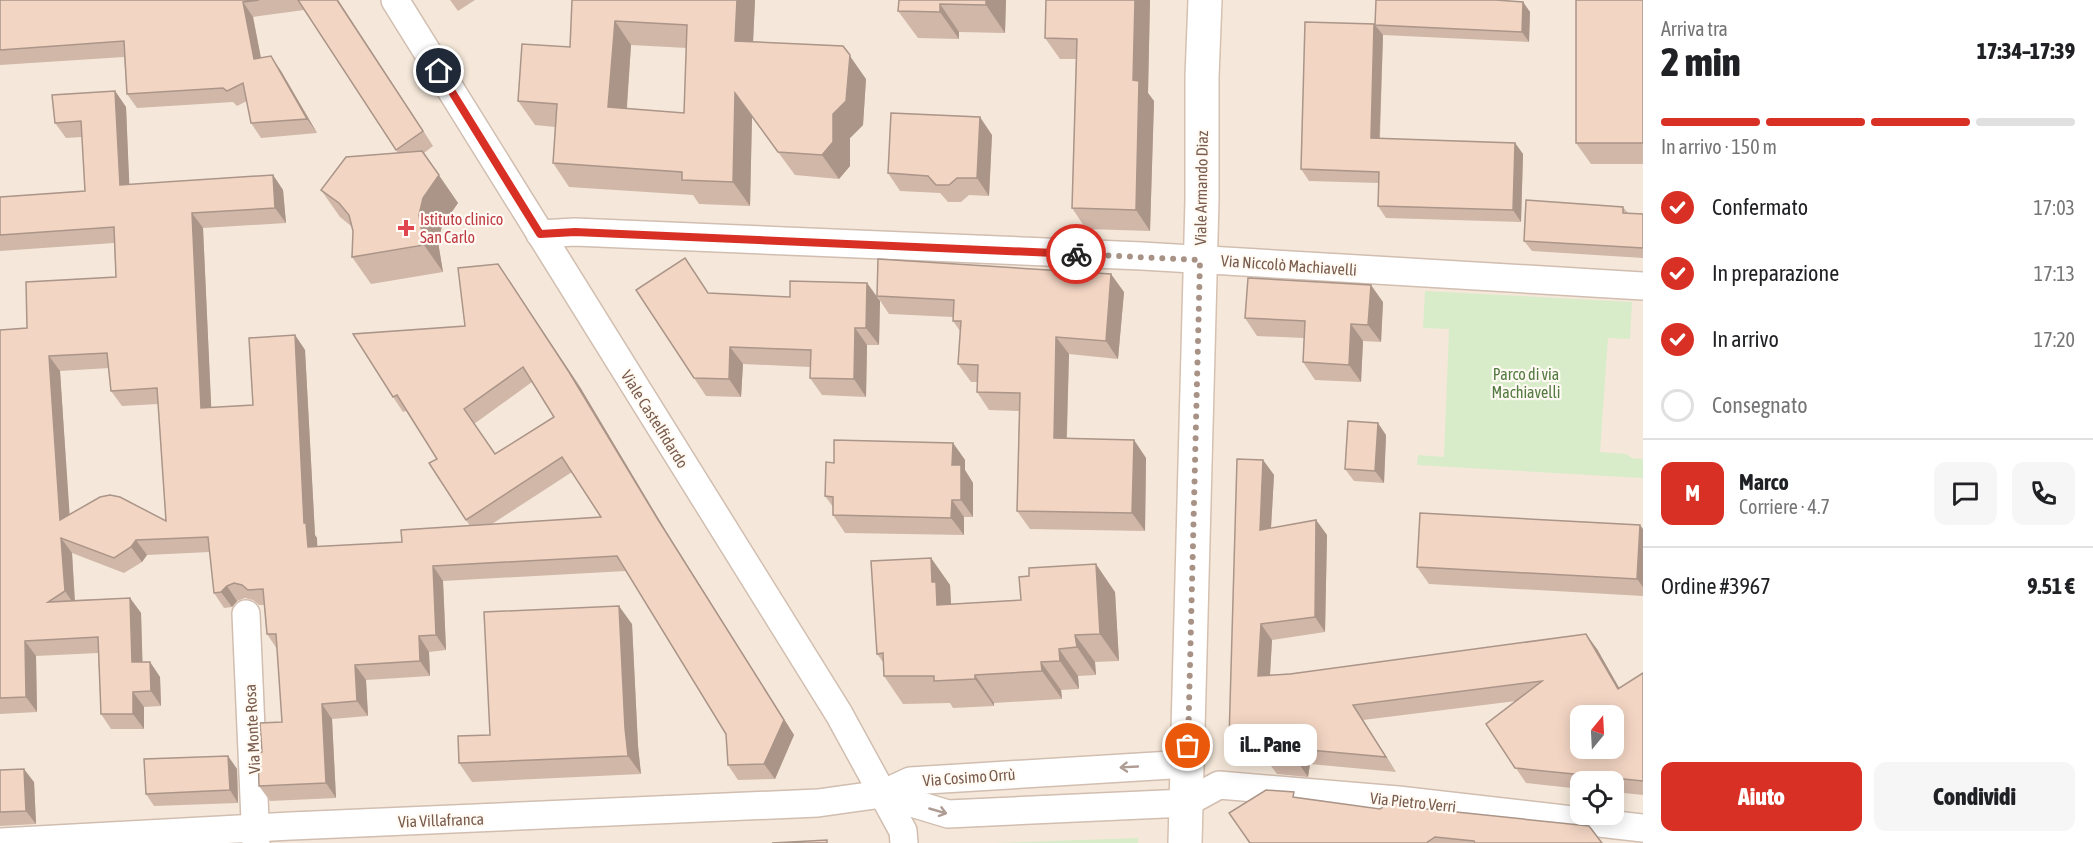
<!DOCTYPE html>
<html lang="it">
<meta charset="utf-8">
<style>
:root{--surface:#fff;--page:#f6f6f6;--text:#202124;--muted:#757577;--line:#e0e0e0;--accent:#d93025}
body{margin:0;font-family:"Asap Condensed",sans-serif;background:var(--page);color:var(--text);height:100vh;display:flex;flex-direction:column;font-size:22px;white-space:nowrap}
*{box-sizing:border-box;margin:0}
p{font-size:20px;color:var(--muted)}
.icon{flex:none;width:33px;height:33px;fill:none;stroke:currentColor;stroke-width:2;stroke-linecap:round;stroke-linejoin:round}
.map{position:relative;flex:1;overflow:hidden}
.drawer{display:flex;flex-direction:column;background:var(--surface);width:450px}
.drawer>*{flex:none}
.needle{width:39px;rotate:18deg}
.buttons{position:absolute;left:1570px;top:705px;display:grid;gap:12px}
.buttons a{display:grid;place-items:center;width:54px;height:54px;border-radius:12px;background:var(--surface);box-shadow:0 3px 15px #0003;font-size:30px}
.pin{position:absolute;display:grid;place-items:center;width:51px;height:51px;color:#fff;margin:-26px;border:3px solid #fff;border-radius:50%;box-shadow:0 2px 6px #0007}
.courier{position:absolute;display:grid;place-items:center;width:60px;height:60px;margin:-30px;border:4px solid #d93025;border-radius:50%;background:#fff;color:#222;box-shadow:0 2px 8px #0007}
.bubble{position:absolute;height:42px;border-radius:12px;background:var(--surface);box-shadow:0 3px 15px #0003;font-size:20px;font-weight:800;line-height:42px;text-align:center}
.summary em{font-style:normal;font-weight:800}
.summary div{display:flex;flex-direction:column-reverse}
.summary{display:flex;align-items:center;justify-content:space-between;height:102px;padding:0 18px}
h1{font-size:39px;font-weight:800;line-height:45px}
.bar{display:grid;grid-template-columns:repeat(4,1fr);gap:9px 6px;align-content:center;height:72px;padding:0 18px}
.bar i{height:8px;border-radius:4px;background:var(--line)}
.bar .selected{background:var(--accent)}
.bar p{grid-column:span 4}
.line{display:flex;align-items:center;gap:15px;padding:0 18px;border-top:2px solid var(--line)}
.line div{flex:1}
.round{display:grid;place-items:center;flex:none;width:63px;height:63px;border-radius:12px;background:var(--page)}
ol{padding:0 18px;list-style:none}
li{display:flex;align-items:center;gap:18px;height:66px}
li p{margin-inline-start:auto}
li .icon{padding:6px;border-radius:50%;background:var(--accent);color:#fff;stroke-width:4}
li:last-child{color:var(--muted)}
li i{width:33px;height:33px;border:3px solid var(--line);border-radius:50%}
.button{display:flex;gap:12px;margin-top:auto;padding:12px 18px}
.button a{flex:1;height:69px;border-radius:12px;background:var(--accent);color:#fff;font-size:24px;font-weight:800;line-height:69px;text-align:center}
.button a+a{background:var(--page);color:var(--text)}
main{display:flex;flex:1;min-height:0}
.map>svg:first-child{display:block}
.residential{fill:#f5e8da;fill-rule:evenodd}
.green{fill:#d8ecc9}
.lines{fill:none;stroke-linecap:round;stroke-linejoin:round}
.minor-casing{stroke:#d1beb0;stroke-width:30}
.secondary-casing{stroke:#d6c0b0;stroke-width:36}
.minor{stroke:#fff;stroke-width:27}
.secondary{stroke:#fff;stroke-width:33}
.wall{fill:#d1b7a8;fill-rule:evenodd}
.shaded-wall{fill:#aa9588}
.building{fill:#f3d5c3;stroke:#aa9588;stroke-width:1.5;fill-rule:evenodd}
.oneway{stroke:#af9d94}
.done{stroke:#a89285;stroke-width:6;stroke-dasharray:0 10.8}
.route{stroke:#d93025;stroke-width:8}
.health-dot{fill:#e0444e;stroke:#fffaf3;stroke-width:2}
.labels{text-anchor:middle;stroke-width:4.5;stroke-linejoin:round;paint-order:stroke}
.street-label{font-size:16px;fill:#7a5c4d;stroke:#fffaf3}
.health-label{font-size:16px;fill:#be3a42;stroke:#fffaf3;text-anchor:start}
.park-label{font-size:16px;fill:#537a41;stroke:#fffaf3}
</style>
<main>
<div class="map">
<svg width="1643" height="843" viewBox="0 0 1643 843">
<rect width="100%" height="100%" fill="#fdf6ec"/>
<path class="residential" d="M0,0H1643V843H0ZM1581,716H1614V748H1581ZM1581,782H1614V814H1581Z"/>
<g class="green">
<polygon points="1425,291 1632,302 1630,339 1608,338 1600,452 1626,454 1632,458 1643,459 1643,478 1417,465 1418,455 1444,457 1449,329 1423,328"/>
<polygon points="1138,838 1138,843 995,843"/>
</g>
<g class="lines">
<defs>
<g id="minor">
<polyline points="395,0 839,714 903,831 904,843"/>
<polyline points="540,234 575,232 1142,256 1643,286"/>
<polyline points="246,614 256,843"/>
<polyline points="882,794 948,814 1186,803 1219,785 1398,800 1643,828"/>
<polyline points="0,842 291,826 818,803 882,794 910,781 1188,764"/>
</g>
<polyline id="secondary" points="1185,843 1202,200 1202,77 1205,0"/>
</defs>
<use href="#minor" class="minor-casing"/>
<use href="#secondary" class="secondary-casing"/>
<use href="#minor" class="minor"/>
<use href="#secondary" class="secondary"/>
</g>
<g class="wall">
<polygon points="0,0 338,0 433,146 424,153 458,203 442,226 438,242 443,272 371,284 352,257 353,231 351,226 340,217 321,190 398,153 304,10 253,17 261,58 281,71 317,133 261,138 251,123 247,101 237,106 233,102 137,108 127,94 124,57 0,65"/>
<polygon points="450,0 475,0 458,11"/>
<path d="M572,0H755L753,41L866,79L863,125L850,138V166L839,179L795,175L752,117L750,206L699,204L693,195L569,187L553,163L555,127L535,125L518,101L570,47ZM631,45L687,48L684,113L627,109Z"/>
<polygon points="899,0 1006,0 1005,33 959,32 959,39 918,38 898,11"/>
<polygon points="1046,0 1150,0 1148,93 1154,101 1150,231 1086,229 1072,208 1076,59 1060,59 1045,38"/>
<polygon points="1643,0 1643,164 1591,164 1576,143"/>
<polygon points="1503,1 1523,2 1530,12 1529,42 1383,35 1380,139 1515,143 1523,154 1521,222 1386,218 1378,206 1379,183 1309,181 1301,169 1374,24 1375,25"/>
<path d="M115,91L126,107L129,185L273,175L283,190L286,223L203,228L211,408L253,405L295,335L305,350L315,535L317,538V547L402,542L470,526L429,463L437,459L406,411L403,412L393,397L465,326L498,264L580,387L667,533L794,735L775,779L738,780L728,765L726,734L626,571L443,581L446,650L429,652L430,676L366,680L368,716L332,719L336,798L270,801L259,786L262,752L282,722L277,649L267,634L264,605H259L253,600L245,598L237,601L232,607L224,608L214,593L210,552L147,555L142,562L124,573L72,553L75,600L130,598L141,613L142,662H150L160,677L161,706L144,707V729H111L101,714L98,653L36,656L37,712L0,714V330L27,328L116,277L114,243L0,251V197L85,191L82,137L66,138L55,123ZM109,368L111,391L122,406L158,404L166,521L69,514L60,371ZM532,382L554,417L495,454L474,424ZM572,472L601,517L492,524Z"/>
<polygon points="992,135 989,196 969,195 961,202 948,202 940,193 900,191 888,173"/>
<polygon points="1623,207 1628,213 1643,214 1643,258 1532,251 1524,241"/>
<polygon points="867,283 880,301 879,345 867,345 866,397 822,395 810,378 810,367 743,364 741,397 706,396 694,378 709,293 790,297"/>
<polygon points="1124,292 1118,359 1069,354 1067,438 1134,440 1146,458 1145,531 1030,529 1017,511 1019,411 989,410 977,392 977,382 971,382 958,364 960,331 953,321 953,317 889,314 877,296"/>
<polygon points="1383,302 1381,342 1363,341 1361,382 1315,380 1303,362 1304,338 1257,336 1245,318"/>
<polygon points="1386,435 1384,483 1354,481 1345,469"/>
<polygon points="953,443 965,460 965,470 973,483 973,517 964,517 964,535 845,533 833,515 833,507 825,496 834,463"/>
<polygon points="1263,460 1274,475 1271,528 1316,520 1327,535 1325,632 1272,640 1270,675 1597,649 1619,688 1643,673 1643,795 1614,792 1614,782 1581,782 1581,789 1526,783 1486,724 1516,701 1363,720 1396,772 1310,764 1308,777 1277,774 1266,759 1239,755 1229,740"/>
<polygon points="1643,529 1643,596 1429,584 1417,567"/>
<polygon points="931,558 950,585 951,604 1021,600 1115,592 1119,661 1095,662 1096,675 1078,676 1079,689 1061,690 1062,699 994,703 994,706 953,708 950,703 903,704 884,676 883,662 877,654"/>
<polygon points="632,624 638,746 641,774 472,782 459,763 490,735"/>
<polygon points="228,756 237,769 238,803 154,806 146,794"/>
<polygon points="0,770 34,782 36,824 0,826"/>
<polygon points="1297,798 1380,809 1418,808 1602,843 1250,843"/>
</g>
<g class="shaded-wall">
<polygon points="337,0 338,0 433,146 423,131"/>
<polygon points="737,0 755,0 752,65 735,41"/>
<polygon points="986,0 1006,0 1005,33 986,5"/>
<polygon points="1135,0 1150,0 1148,93 1154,101 1150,231 1136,210 1133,80"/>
<polygon points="243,2 253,17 264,74 254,59"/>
<polygon points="1523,2 1530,12 1529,42 1522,32"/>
<polygon points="940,4 959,32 959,39 940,12"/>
<polygon points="615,21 631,45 625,131 608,107"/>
<polygon points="1374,24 1383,35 1379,150 1371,138"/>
<polygon points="843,46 866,79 863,125 850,138 850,166 839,179 822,155"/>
<polygon points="271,56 281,71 317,133 307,119"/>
<polygon points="115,91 126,107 130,200 120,185"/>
<polygon points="735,93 752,117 750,206 733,182"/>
<polygon points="980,117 992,135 989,196 977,178"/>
<polygon points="1515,143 1523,154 1521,222 1513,210"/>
<polygon points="422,151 458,203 442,226 438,242 443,272 424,245 419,215"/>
<polygon points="273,175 283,190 286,223 275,208"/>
<polygon points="192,213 203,228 212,423 201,408"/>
<polygon points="498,264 580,387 667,533 794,735 775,779 764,764"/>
<polygon points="1111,274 1124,292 1118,359 1106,341"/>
<polygon points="867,283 880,301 879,345 866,328"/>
<polygon points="1371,285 1383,302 1381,342 1368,325"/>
<polygon points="1351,324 1363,341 1361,382 1349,365"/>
<polygon points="855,328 867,345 866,397 854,379"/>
<polygon points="295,335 305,350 315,535 317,538 318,562 308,547 304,523"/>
<polygon points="1056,337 1069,354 1066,456 1054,438"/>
<polygon points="730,347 743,364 741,397 729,379"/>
<polygon points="49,356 60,371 71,535 60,520"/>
<polygon points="1378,423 1386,435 1384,483 1375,471"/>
<polygon points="1134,440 1146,458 1145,531 1132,513"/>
<polygon points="953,443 965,460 965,470 973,483 973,517 961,500 952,465"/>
<polygon points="1263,460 1274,475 1270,545 1260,530"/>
<polygon points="952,500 964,517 964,535 951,518"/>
<polygon points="1316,520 1327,535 1325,632 1315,617"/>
<polygon points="1640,525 1643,529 1643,587 1637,579"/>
<polygon points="61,538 72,553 75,606 65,591"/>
<polygon points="136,540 147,555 142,562 131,547"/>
<polygon points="931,558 950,585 951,604 937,605 932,582"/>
<polygon points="1096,564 1115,592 1119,661 1100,634"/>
<polygon points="433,566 443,581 446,650 436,635"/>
<polygon points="227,586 237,601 232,607 221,592"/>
<polygon points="130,598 141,613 143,677 132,662"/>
<polygon points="619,606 632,624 638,746 641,774 628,756 625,728"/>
<polygon points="1261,624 1272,640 1269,691 1258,676"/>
<polygon points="1586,634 1597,649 1629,705 1618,689"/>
<polygon points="1075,635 1095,662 1096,675 1077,647"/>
<polygon points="419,636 429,652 430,676 420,661"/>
<polygon points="25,641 36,656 37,712 26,697"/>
<polygon points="1059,649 1078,676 1079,689 1060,661"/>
<polygon points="150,662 160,677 161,706 151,691"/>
<polygon points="1041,662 1061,690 1062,699 1042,671"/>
<polygon points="355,665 366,680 368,716 357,701"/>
<polygon points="975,675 994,703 994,706 975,679"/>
<polygon points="133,692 144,707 144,729 133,714"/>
<polygon points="322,704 332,719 336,798 326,783"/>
<polygon points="1353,705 1363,720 1396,772 1386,757"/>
<polygon points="1299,749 1310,764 1308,777 1297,761"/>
<polygon points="228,756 237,769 238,803 230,790"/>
<polygon points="24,769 34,782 36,824 26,811"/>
</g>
<g class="building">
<polygon points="0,0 259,0 243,2 254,59 271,56 307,119 251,123 243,83 227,91 223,88 127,94 124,41 0,50"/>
<polygon points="298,0 337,0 423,131 396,150"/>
<path d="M572,0H737L735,41L843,46L850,55L846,101L833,114V142L822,155L778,152L735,93L733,182L682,180V172L553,163L557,104L518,101L522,44L570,47ZM615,21L687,25L684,113L608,107Z"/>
<polygon points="899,0 986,0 986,5 940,4 940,12 898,11"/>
<polygon points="1046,0 1135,0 1133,80 1139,81 1136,210 1072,208 1077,39 1045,38"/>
<polygon points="1376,0 1496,0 1523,2 1522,32 1375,25"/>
<rect x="1576" y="0" width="67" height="143"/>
<polygon points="1305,22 1374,24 1371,138 1515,143 1513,210 1378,206 1379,172 1301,169"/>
<path d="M115,91L120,185L273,175L275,208L192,213L201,408L253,405L249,338L295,335L304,523H306L308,547L402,542L401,530L601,517L562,457L466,520L429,463L437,459L397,395L393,397L353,334L465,326L458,268L498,264L569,372L657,518L784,720L764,764L728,765L726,734L617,556L433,566L436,635L419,636L420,661L355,665L357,701L322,704L326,783L259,786L258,753L262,752L260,723L282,722L276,634H267L263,589L248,590L242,585L234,583L227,586L221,592L214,593L208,537L136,540L131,547L114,558L61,538L65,591L48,602L130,598L132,662H150L151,691L133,692V714H101L98,637L25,641L26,697L0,698V330L27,328L26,282L116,277L114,227L0,235V197L85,191L81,121L55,123L52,95ZM107,353L111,391L157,388L166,521L120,497L110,495L100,497L60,520L49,356ZM523,367L554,417L495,454L464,409Z"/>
<polygon points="891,113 980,117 977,178 957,178 949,185 936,185 928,176 888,173"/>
<polygon points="422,151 439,175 423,198 419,215 424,245 352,257 353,231 349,215 339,203 321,190 346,157"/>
<polygon points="1526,200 1623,207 1623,213 1643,214 1643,248 1524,241"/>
<polygon points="685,258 708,293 790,297 790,281 867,283 866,328 855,328 854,379 810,378 811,350 730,347 729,379 694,378 636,290"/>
<polygon points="878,259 1111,274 1106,341 1056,337 1054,438 1134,440 1132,513 1017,511 1020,393 977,392 978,365 958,364 961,321 953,321 954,300 877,296"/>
<polygon points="1248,278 1371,285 1368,325 1351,324 1349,365 1303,362 1305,321 1245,318"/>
<polygon points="1348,421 1378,423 1375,471 1345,469"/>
<polygon points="834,440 953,443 952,465 961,465 961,500 952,500 951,518 833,515 833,497 825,496 826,462 834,463"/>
<path d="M1237,459L1263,460L1260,530L1316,520L1315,617L1261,624L1258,676L1290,674L1586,634L1618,689L1643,673V781L1515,768L1486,724L1542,681L1353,705L1386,757L1299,749L1297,761L1266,759L1256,743L1229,740ZM1581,716H1614V748H1581Z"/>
<polygon points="1420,513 1640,525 1637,579 1417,567"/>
<polygon points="931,558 932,582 936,582 937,605 1021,600 1019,577 1029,576 1029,568 1096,564 1100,634 1075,635 1077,647 1059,649 1060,661 1041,662 1042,671 975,675 975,679 934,681 934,676 884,676 883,653 877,654 871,561"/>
<polygon points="619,606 625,728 628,756 459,763 458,736 490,735 484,612"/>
<polygon points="228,756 230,790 146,794 144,759"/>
<polygon points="24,769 26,811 0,812 0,770"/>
<polygon points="1266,790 1294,792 1293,797 1380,809 1393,801 1415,803 1418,808 1589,826 1602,843 1475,843 1474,841 1435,837 1426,843 1250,843 1229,813"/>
<polygon points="827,840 827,843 772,843"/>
</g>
<defs><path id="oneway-shaft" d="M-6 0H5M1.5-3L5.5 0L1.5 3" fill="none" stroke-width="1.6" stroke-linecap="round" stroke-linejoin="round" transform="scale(1.5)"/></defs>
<g class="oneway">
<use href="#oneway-shaft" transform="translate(1129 767) rotate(177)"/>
<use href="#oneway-shaft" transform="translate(938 811) rotate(16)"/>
</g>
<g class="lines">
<polyline class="done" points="1076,254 1200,260 1188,746"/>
<polyline class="route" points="439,71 540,234 575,232 1076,254"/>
</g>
<path class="health-dot" d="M403 219h6v6h6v6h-6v6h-6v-6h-6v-6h6z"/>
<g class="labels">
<g class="street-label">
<text transform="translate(1201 188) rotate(-89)" y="6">Viale Armando Diaz</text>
<text transform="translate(1289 265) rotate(4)" y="6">Via Niccolò Machiavelli</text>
<text transform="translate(655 419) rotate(58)" y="6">Viale Castelfidardo</text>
<text transform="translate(252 729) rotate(-93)" y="6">Via Monte Rosa</text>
<text transform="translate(969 777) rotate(-4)" y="6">Via Cosimo Orrù</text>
<text transform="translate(1413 802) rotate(6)" y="6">Via Pietro Verri</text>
<text transform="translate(441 820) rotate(-2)" y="6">Via Villafranca</text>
</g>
<g class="health-label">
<text x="420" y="225">Istituto clinico<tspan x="420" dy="18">San Carlo</tspan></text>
</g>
<g class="park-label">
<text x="1526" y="380">Parco di via<tspan x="1526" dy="18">Machiavelli</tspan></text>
</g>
</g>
</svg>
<div class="buttons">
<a><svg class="needle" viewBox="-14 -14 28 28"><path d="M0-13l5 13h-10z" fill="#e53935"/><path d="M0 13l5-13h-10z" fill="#757577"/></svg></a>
<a><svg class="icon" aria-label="locate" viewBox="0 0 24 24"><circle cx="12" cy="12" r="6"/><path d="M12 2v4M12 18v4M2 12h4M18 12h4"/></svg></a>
</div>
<div class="pin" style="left:1188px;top:746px;background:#ea580c"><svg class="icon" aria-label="bag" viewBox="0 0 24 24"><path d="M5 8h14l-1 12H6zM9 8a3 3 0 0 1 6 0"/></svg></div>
<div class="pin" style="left:439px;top:71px;background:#1f2937"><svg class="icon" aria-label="home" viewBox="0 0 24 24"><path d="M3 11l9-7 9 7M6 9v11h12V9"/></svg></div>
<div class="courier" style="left:1076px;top:254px"><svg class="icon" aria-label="bike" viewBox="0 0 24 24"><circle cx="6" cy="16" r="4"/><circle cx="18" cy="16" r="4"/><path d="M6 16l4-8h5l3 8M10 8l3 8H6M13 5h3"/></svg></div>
<div class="bubble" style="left:1224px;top:724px;width:93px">il... Pane</div>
</div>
<section class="drawer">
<div class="summary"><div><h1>2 min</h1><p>Arriva tra</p></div><em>17:34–17:39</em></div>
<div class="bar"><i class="selected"></i><i class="selected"></i><i class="selected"></i><i></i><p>In arrivo · 150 m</p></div>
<ol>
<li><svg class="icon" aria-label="check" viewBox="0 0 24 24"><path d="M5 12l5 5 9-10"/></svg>Confermato<p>17:03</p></li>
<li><svg class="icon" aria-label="check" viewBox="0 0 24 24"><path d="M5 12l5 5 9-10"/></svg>In preparazione<p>17:13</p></li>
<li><svg class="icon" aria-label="check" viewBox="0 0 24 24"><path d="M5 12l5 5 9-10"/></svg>In arrivo<p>17:20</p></li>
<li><i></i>Consegnato</li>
</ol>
<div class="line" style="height:108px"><b class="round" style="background:var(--accent);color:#fff">M</b><div><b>Marco</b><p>Corriere · 4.7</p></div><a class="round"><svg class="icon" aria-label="chat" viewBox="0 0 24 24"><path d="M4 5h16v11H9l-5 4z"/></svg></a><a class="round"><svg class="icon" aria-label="phone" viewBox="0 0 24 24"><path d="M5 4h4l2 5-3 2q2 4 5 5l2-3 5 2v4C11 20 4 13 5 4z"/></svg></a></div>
<div class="line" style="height:78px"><div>Ordine #3967</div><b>9.51 €</b></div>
<div class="button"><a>Aiuto</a><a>Condividi</a></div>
</section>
</main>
